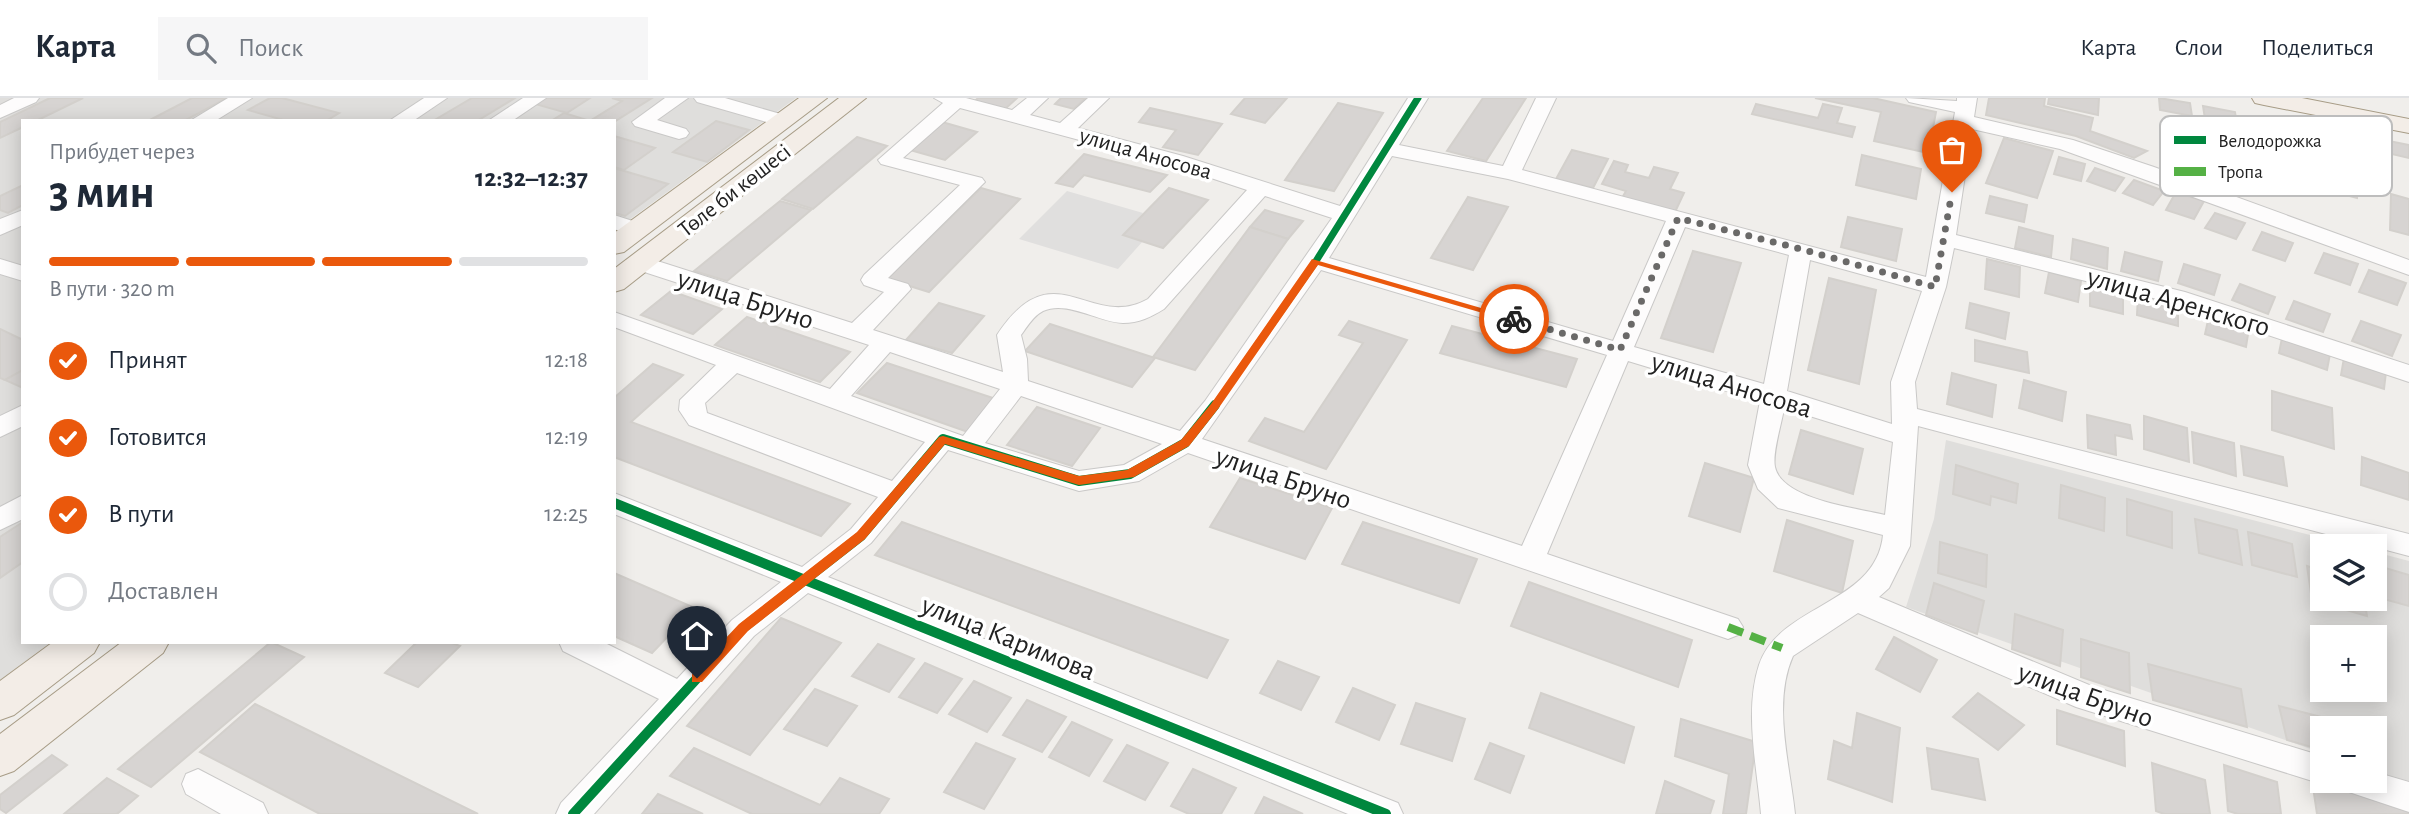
<!DOCTYPE html>
<html lang="ru">
<meta charset="utf-8">
<style>
:root{--surface:#fff;--page:#f6f6f7;--text:#1f2937;--muted:#747a83;--line:#e0e1e3;--accent:#ea580c}
body{margin:0;font-family:"Alegreya Sans",sans-serif;background:var(--page);color:var(--text);height:100vh;display:flex;flex-direction:column;font-size:26px;white-space:nowrap}
*{box-sizing:border-box;margin:0}
p{font-size:23px;color:var(--muted)}
.icon{flex:none;width:38px;height:38px;fill:none;stroke:currentColor;stroke-width:2;stroke-linecap:round;stroke-linejoin:round}
.map{position:relative;flex:1;overflow:hidden}
.sheet{position:absolute;left:21px;top:21px;width:595px;height:525px;display:flex;flex-direction:column;background:var(--surface);border-radius:0px;box-shadow:0 4px 18px #0003}
.sheet>*{flex:none}
.tools{position:absolute;left:2310px;top:436px;display:grid;gap:14px}
.tools a{display:grid;place-items:center;width:77px;height:77px;border-radius:0px;background:var(--surface);box-shadow:0 4px 18px #0003;font-size:35px}
.pin{position:absolute;display:grid;place-items:center;width:60px;height:60px;color:#fff;margin:-72px -30px;border-radius:50% 50% 50% 0;rotate:-45deg;box-shadow:0 0 7px #0007}
.pin .icon{rotate:45deg}
.courier{position:absolute;display:grid;place-items:center;width:70px;height:70px;margin:-35px;border:5px solid #ea580c;border-radius:50%;background:#fff;color:#222;box-shadow:0 2px 9px #0007}
.headline em{font-style:normal;font-weight:700}
.headline div{display:flex;flex-direction:column-reverse}
.headline{display:flex;align-items:center;justify-content:space-between;height:119px;padding:0 28px}
h1{font-size:46px;font-weight:700;line-height:52px}
.bar{display:grid;grid-template-columns:repeat(4,1fr);gap:10px 7px;align-content:center;height:84px;padding:0 28px}
.bar i{height:9px;border-radius:5px;background:var(--line)}
.bar .on{background:var(--accent)}
.bar p{grid-column:span 4}
ol{padding:0 28px;list-style:none}
li{display:flex;align-items:center;gap:21px;height:77px}
li p{margin-inline-start:auto}
li .icon{padding:7px;border-radius:50%;background:var(--accent);color:#fff;stroke-width:4}
li:last-child{color:var(--muted)}
li i{width:38px;height:38px;border:4px solid var(--line);border-radius:50%}
header{display:flex;align-items:center;gap:42px;box-sizing:border-box;height:98px;padding:0 35px;background:var(--surface);border-bottom:2px solid var(--line)}
header strong{font-size:33px}
nav{display:flex;gap:38px;margin-inline-start:auto;font-size:24px}
.search{width:490px;height:63px;background:var(--page);display:flex;align-items:center;gap:18px;box-sizing:border-box;padding:0 24px;border-radius:0px;color:var(--muted);font-size:26px}
.map>svg:first-child{display:block}
.residential{fill:#dfdedc;fill-rule:evenodd}
.parking{fill:#e0dfde}
.building{fill:#d7d4d2;stroke:#d3d0cc;stroke-width:2}
.lines{fill:none;stroke-linecap:round;stroke-linejoin:round}
.minor-casing{stroke:#c9c8c7;stroke-width:2}
.major-casing{stroke:#a79c86;stroke-width:2}
.minor{fill:#fdfcfc;fill-rule:evenodd}
.major{fill:#f3ede7;fill-rule:evenodd}
.quiet{stroke:#55b145;stroke-width:8;stroke-dasharray:16 8;stroke-linecap:butt}
.cycleway-far1-casing{stroke:#fff;stroke-width:10}
.cycleway-casing{stroke:#fff;stroke-width:14}
.cycleway-far1{stroke:#00873e;stroke-width:7}
.cycleway{stroke:#00873e;stroke-width:10}
.route{fill:#ea580c}
.done{stroke:#6a6968;stroke-width:7;stroke-dasharray:0 12.6}
.labels{text-anchor:middle;stroke-width:7;stroke-linejoin:round;paint-order:stroke}
.far-street-label{font-size:23px;fill:#222;stroke:#fff}
.street-label{font-size:28px;fill:#222;stroke:#fff}
.key{fill:#fff;stroke:#bdbdbd;stroke-width:2}
.key-label{font-size:19px;fill:#222}
</style>
<header>
<strong>Карта</strong>
<div class="search"><svg class="icon" aria-label="search" viewBox="0 0 24 24"><circle cx="10" cy="10" r="6"/><path d="M15 15l6 6"/></svg>Поиск</div>
<nav><a>Карта</a><a>Слои</a><a>Поделиться</a></nav>
</header>
<div class="map">
<svg width="2409" height="716" viewBox="0 0 2409 716">
<rect width="100%" height="100%" fill="#f0eeeb"/>
<g class="residential">
<polygon points="0,0 796,0 614,133 614,23 23,23 23,544 51,544 0,582"/>
<path d="M1946,342L2352,448H2322V500H2375V454L2409,463V684L2375,674V630H2322V655L1906,509L1934,421ZM2322,539H2375V592H2322Z"/>
</g>
<polygon class="parking" points="1067,93 1143,115 1124,137 1143,143 1118,171 1019,141"/>
<g class="building">
<polygon points="50,0 83,0 36,23 23,23 23,29 0,40 0,24"/>
<polygon points="192,0 227,0 184,23 148,23"/>
<polygon points="270,0 282,0 339,15 326,23 287,23 248,12"/>
<polygon points="472,0 515,0 477,23 433,23"/>
<polygon points="544,0 590,0 567,15 535,6"/>
<polygon points="612,0 652,0 614,24 590,23 622,3"/>
<polygon points="978,0 1017,0 1004,12 974,4"/>
<polygon points="1061,0 1086,0 1074,11 1055,6"/>
<polygon points="1245,0 1287,0 1265,25 1231,16"/>
<polygon points="1483,0 1526,0 1486,63 1447,53"/>
<polygon points="1815,0 1873,0 1936,14 1928,55 1874,43 1881,14"/>
<polygon points="1989,0 2045,0 2044,8 2093,20 2090,33 2147,53 2134,60 2076,38 1986,17"/>
<polygon points="2049,0 2099,0 2098,17 2048,6"/>
<polygon points="2159,0 2190,5 2192,18 2160,12"/>
<polygon points="1338,5 1383,15 1334,93 1285,82"/>
<polygon points="1756,6 1818,20 1823,6 1842,10 1837,25 1855,29 1852,39 1752,16"/>
<polygon points="2203,8 2235,14 2237,27 2205,21"/>
<polygon points="1150,10 1222,26 1198,57 1163,49 1176,32 1139,24"/>
<polygon points="564,15 590,23 551,23"/>
<polygon points="716,23 749,32 707,64 673,54"/>
<polygon points="942,24 977,34 945,62 910,52"/>
<polygon points="614,38 655,50 624,72 614,69"/>
<polygon points="857,39 887,48 813,111 782,101"/>
<polygon points="2004,40 2053,53 2037,100 1986,85"/>
<polygon points="2379,41 2409,47 2409,60 2383,54"/>
<polygon points="1572,52 1608,61 1593,90 1556,81"/>
<polygon points="1084,56 1167,77 1150,94 1084,77 1073,89 1056,85"/>
<polygon points="1862,57 1921,71 1916,101 1856,87"/>
<polygon points="2059,59 2085,66 2081,83 2054,76"/>
<polygon points="1614,63 1628,67 1625,74 1649,80 1654,69 1678,75 1670,91 1684,95 1675,114 1622,100 1626,93 1602,86"/>
<polygon points="2317,68 2358,78 2357,100 2315,89"/>
<polygon points="614,70 668,86 625,118 614,115"/>
<polygon points="2095,70 2124,80 2115,93 2087,83"/>
<polygon points="2134,82 2164,93 2153,107 2123,95"/>
<polygon points="23,87 23,107 8,115 0,112 0,98"/>
<polygon points="981,90 1020,101 929,194 887,181"/>
<polygon points="1169,90 1208,102 1163,150 1123,137"/>
<polygon points="2176,94 2204,103 2194,121 2166,112"/>
<polygon points="2391,96 2409,101 2409,137 2390,132"/>
<polygon points="1990,98 2027,107 2024,124 1986,115"/>
<polygon points="1468,99 1508,109 1473,172 1431,160"/>
<polygon points="780,103 811,112 727,183 694,173"/>
<polygon points="1265,112 1303,123 1288,141 1250,129"/>
<polygon points="2215,115 2245,125 2236,141 2205,130"/>
<polygon points="1848,119 1902,131 1896,163 1841,149"/>
<polygon points="1250,129 1288,141 1195,272 1153,259"/>
<polygon points="2019,129 2053,138 2051,159 2015,150"/>
<polygon points="2262,134 2293,145 2285,163 2253,152"/>
<polygon points="2073,141 2108,150 2107,171 2071,161"/>
<polygon points="1693,153 1741,165 1713,254 1661,240"/>
<polygon points="2125,154 2162,164 2158,183 2121,173"/>
<polygon points="2324,155 2358,166 2350,187 2315,175"/>
<polygon points="1987,161 2020,169 2019,199 1985,191"/>
<polygon points="2184,166 2220,177 2214,197 2178,185"/>
<polygon points="2369,172 2406,185 2397,207 2359,194"/>
<polygon points="2049,174 2081,183 2078,204 2045,195"/>
<polygon points="1829,180 1876,192 1859,286 1808,272"/>
<polygon points="2240,186 2275,199 2268,216 2232,202"/>
<polygon points="2090,187 2123,195 2123,216 2090,208"/>
<polygon points="671,193 722,211 693,236 641,217"/>
<polygon points="2138,197 2178,208 2178,228 2137,217"/>
<polygon points="2294,203 2330,216 2323,234 2286,221"/>
<polygon points="939,205 984,218 952,255 906,242"/>
<polygon points="1970,205 2009,215 2005,241 1966,230"/>
<polygon points="2209,218 2249,230 2246,249 2205,236"/>
<polygon points="747,219 850,254 820,284 715,247"/>
<polygon points="1349,223 1407,242 1326,371 1249,343 1265,320 1304,334 1363,245 1339,237"/>
<polygon points="2361,223 2401,237 2392,258 2352,243"/>
<polygon points="1050,226 1155,260 1132,289 1025,253"/>
<polygon points="1452,228 1577,261 1566,289 1440,255"/>
<polygon points="0,231 23,242 23,272 5,282 0,280"/>
<polygon points="2282,240 2330,256 2327,272 2279,255"/>
<polygon points="1975,242 2027,254 2029,275 1975,263"/>
<polygon points="2344,260 2386,274 2384,291 2341,277"/>
<polygon points="887,265 999,302 971,335 857,295"/>
<polygon points="653,266 683,277 631,324 850,406 821,438 614,359 614,300"/>
<polygon points="23,272 23,290 5,282"/>
<polygon points="1952,275 1996,287 1992,319 1947,306"/>
<polygon points="2024,282 2066,294 2062,323 2019,310"/>
<polygon points="2272,293 2332,310 2334,351 2272,332"/>
<polygon points="1037,309 1100,330 1072,368 1007,347"/>
<polygon points="2087,317 2130,327 2132,341 2115,337 2116,357 2088,350"/>
<polygon points="2144,318 2187,330 2189,364 2144,351"/>
<polygon points="1801,332 1863,351 1853,396 1789,376"/>
<polygon points="2192,334 2234,345 2236,378 2194,365"/>
<polygon points="2241,348 2283,359 2287,388 2244,377"/>
<polygon points="2362,359 2409,375 2409,402 2361,387"/>
<polygon points="1705,365 1754,380 1740,434 1689,418"/>
<polygon points="1956,367 2018,386 2016,405 1991,398 1990,407 1953,396"/>
<polygon points="1240,380 1332,410 1305,461 1210,429"/>
<polygon points="2061,387 2105,400 2104,433 2059,420"/>
<polygon points="2127,401 2172,414 2172,450 2127,437"/>
<polygon points="2195,421 2237,432 2242,467 2199,455"/>
<polygon points="1787,422 1853,443 1842,495 1774,473"/>
<polygon points="23,424 23,464 0,480 0,439"/>
<polygon points="902,424 1228,542 1207,580 875,457"/>
<polygon points="1363,424 1477,461 1459,505 1342,466"/>
<polygon points="2248,434 2292,446 2297,479 2252,467"/>
<polygon points="1940,444 1987,457 1986,489 1938,475"/>
<polygon points="2375,467 2409,477 2409,508 2380,500"/>
<polygon points="2307,468 2322,473 2322,500 2364,500 2367,518 2312,502"/>
<polygon points="614,475 695,510 652,555 614,538"/>
<polygon points="1529,484 1692,542 1678,589 1511,528"/>
<polygon points="1934,485 1984,503 1977,536 1926,517"/>
<polygon points="2015,516 2063,532 2060,568 2012,551"/>
<polygon points="781,520 841,545 750,657 687,628"/>
<polygon points="1894,539 1937,562 1920,594 1876,571"/>
<polygon points="2081,541 2129,555 2130,595 2081,579"/>
<polygon points="271,544 304,559 151,689 118,671"/>
<polygon points="417,544 449,544 460,548 418,589 385,575"/>
<polygon points="878,546 914,561 889,594 852,578"/>
<polygon points="1278,563 1319,579 1301,612 1260,595"/>
<polygon points="925,565 962,581 937,615 899,599"/>
<polygon points="2148,566 2241,591 2247,629 2153,602"/>
<polygon points="974,583 1011,600 987,634 949,616"/>
<polygon points="1353,590 1395,607 1379,642 1336,624"/>
<polygon points="815,591 857,608 827,648 784,631"/>
<polygon points="1541,595 1634,629 1624,665 1529,630"/>
<polygon points="1978,595 2024,627 1998,652 1953,619"/>
<polygon points="1027,602 1066,619 1042,654 1003,637"/>
<polygon points="1416,605 1465,621 1452,663 1401,646"/>
<polygon points="255,606 478,716 320,716 200,654"/>
<polygon points="2279,608 2363,630 2322,630 2322,652 2287,642"/>
<polygon points="2057,612 2124,633 2125,668 2057,646"/>
<polygon points="1857,615 1900,630 1892,704 1828,681 1834,643 1852,650"/>
<polygon points="1681,621 1756,644 1746,716 1723,716 1729,676 1675,658"/>
<polygon points="1072,624 1112,642 1089,678 1049,659"/>
<polygon points="976,645 1015,661 984,711 944,694"/>
<polygon points="1490,645 1524,658 1510,695 1475,681"/>
<polygon points="1127,647 1168,665 1145,702 1104,683"/>
<polygon points="694,650 820,707 840,680 889,701 879,716 752,716 670,678"/>
<polygon points="1927,650 1978,661 1985,702 1932,691"/>
<polygon points="52,657 67,667 6,715 0,711 0,697"/>
<polygon points="2152,665 2205,682 2210,716 2164,716 2156,713"/>
<polygon points="2224,667 2277,684 2281,716 2238,716 2228,713"/>
<polygon points="1193,671 1236,690 1221,716 1189,716 1171,708"/>
<polygon points="107,680 138,698 117,716 64,716"/>
<polygon points="2312,682 2409,713 2409,716 2317,716"/>
<polygon points="1665,683 1714,703 1710,716 1656,716"/>
<polygon points="658,696 703,716 642,716"/>
<polygon points="1264,699 1303,716 1255,716"/>
</g>
<g class="lines">
<defs>
<g id="minor">
<polygon points="14,0 39,0 36,4 0,20 0,7"/>
<polygon points="228,0 252,0 215,23 190,23"/>
<polygon points="424,0 447,0 413,23 389,23"/>
<polygon points="523,0 546,0 512,23 488,23"/>
<polygon points="665,0 688,0 657,22 686,31 689,35 686,39 679,41 635,28 632,24"/>
<polygon points="694,0 725,0 791,19 794,23 784,29 697,4"/>
<path d="M934,0H966L1012,12L1027,0H1048L1030,17L1060,25L1088,0H1109L1078,30L1183,58L1340,108L1408,0H1428L1399,47L1503,68L1536,0H1556L1522,72L1926,179L1955,14L1909,4L1906,0L1957,3V0H1977L1974,19L2073,42L2154,69L2409,162V177L2060,51L1972,31L1956,137L2185,194L2409,267V284L2169,204L1954,150L1946,189L1915,284L1917,311L2409,436V458L1918,328L1910,448L1889,490L1879,499L2094,589L2322,658V682H2332L2322,686L2076,609L1858,515L1793,558C1772,605 1790,667 1795,716H1761C1757,669 1744,613 1759,567C1779,506 1876,507 1883,437L1778,410L1758,391L1748,367L1760,303L1628,263L1547,456L1738,521L1743,529L1738,537L1728,541L1188,355L1139,383L1079,393L948,352L871,445L828,479L1398,705L1403,716H1348L808,495L754,538L594,716H556L561,705L659,601L563,553L559,544H603L677,581L732,522L781,484L614,416V395L802,469L851,431L878,399L689,327L679,312L680,302L716,267L614,229V214L830,291L869,247L632,170L629,165L632,160H648L852,225L884,194L864,187L861,182L864,177L960,87L881,66L878,62L943,5ZM960,10L1169,66L1247,92L1148,201C1090,234 1054,150 997,237L1003,274L873,232L911,191L908,186L888,180L985,84L982,80L903,60ZM1392,58L1508,81L1666,123L1613,243L1329,160ZM1265,98L1332,120L1205,303L1180,333L1028,283L1027,261L1021,237C1027,229 1033,218 1043,213C1067,202 1098,224 1123,225C1139,225 1151,219 1164,211ZM1685,129L1789,157L1764,286L1634,249ZM1810,162L1922,193L1891,284L1892,326L1787,293ZM1321,172L1607,257L1522,448L1202,341ZM890,254L1000,291L963,338L851,298ZM737,275L925,344L892,383L707,315L705,305ZM1021,298L1162,346L1124,367L1079,373L985,345ZM1784,310L1893,344L1885,417C1857,410 1782,402 1775,369C1772,355 1782,325 1784,310Z"/>
<polygon points="23,112 23,127 0,137 0,121"/>
<polygon points="614,117 645,127 648,132 645,137 637,139 614,131"/>
<polygon points="0,161 23,168 23,183 0,176"/>
<polygon points="23,307 23,328 0,339 0,318"/>
<polygon points="23,397 23,421 0,432 0,409"/>
<polygon points="198,671 263,705 268,716 221,716 186,696 182,686 186,676"/>
<polygon points="2375,674 2409,684 2409,714 2343,692 2339,682 2375,682"/>
</g>
<g id="major">
<polygon points="799,0 827,0 624,154 614,156 614,135"/>
<polygon points="839,0 866,0 624,191 614,194 614,171"/>
<polygon points="2252,0 2302,0 2409,21 2409,35 2264,7 2255,5"/>
<polygon points="53,544 100,544 94,555 14,617 0,622 0,583"/>
<polygon points="122,544 169,544 163,555 14,673 0,678 0,636"/>
</g>
</defs>
<use href="#minor" class="minor-casing"/>
<use href="#major" class="major-casing"/>
<use href="#minor" class="minor"/>
<use href="#major" class="major"/>
<polyline class="quiet" points="1728,529 1782,550"/>
<defs>
<polyline id="cycleway-far1" points="1214,309 1316,163 1418,0"/>
<g id="cycleway">
<polyline points="614,405 1386,716"/>
<polyline points="573,716 743,530 861,438 943,341 1079,383 1130,376 1185,345 1215,307"/>
</g>
</defs>
<use href="#cycleway-far1" class="cycleway-far1-casing"/>
<use href="#cycleway" class="cycleway-casing"/>
<use href="#cycleway-far1" class="cycleway-far1"/>
<use href="#cycleway" class="cycleway"/>
</g>
<polygon class="route" points="1312,161 1519,221 1510,223 1318,167 1218,311 1189,348 1134,379 1079,387 945,346 865,441 748,533 702,584 692,584 692,576 739,526 857,434 939,339 943,338 1079,378 1127,372 1181,342 1211,306"/>
<g class="lines">
<polyline class="done" points="1514,221 1620,252 1678,120 1801,151 1935,189 1952,94"/>
</g>
<g class="labels">
<g class="far-street-label">
<text transform="translate(1146 55) rotate(16)" y="8">улица Аносова</text>
<text transform="translate(734 92) rotate(-38)" y="8">Төле би көшесі</text>
</g>
<g class="street-label">
<text transform="translate(746 200) rotate(18)" y="10">улица Бруно</text>
<text transform="translate(2179 203) rotate(16)" y="10">улица Аренского</text>
<text transform="translate(1732 286) rotate(17)" y="10">улица Аносова</text>
<text transform="translate(1284 379) rotate(19)" y="10">улица Бруно</text>
<text transform="translate(1009 539) rotate(22)" y="10">улица Каримова</text>
<text transform="translate(2086 596) rotate(20)" y="10">улица Бруно</text>
</g>
</g>
<rect x="2160" y="18" width="232" height="80" rx="10" class="key"/>
<rect x="2174" y="38" width="32" height="8" fill="#00873e"/>
<rect x="2174" y="69" width="32" height="9" fill="#55b145"/>
<g class="key-label">
<text x="2218" y="49">Велодорожка</text>
<text x="2218" y="80">Тропа</text>
</g>
</svg>
<div class="tools">
<a><svg class="icon" aria-label="layers" viewBox="0 0 24 24"><path d="M12 4l9 5-9 5-9-5zM3 14l9 5 9-5"/></svg></a>
<a>+</a>
<a>−</a>
</div>
<div class="pin" style="left:1952px;top:94px;background:#ea580c"><svg class="icon" aria-label="bag" viewBox="0 0 24 24"><path d="M5 8h14l-1 12H6zM9 8a3 3 0 0 1 6 0"/></svg></div>
<div class="pin" style="left:697px;top:580px;background:#1f2937"><svg class="icon" aria-label="home" viewBox="0 0 24 24"><path d="M3 11l9-7 9 7M6 9v11h12V9"/></svg></div>
<div class="courier" style="left:1514px;top:221px"><svg class="icon" aria-label="bike" viewBox="0 0 24 24"><circle cx="6" cy="16" r="4"/><circle cx="18" cy="16" r="4"/><path d="M6 16l4-8h5l3 8M10 8l3 8H6M13 5h3"/></svg></div>
<section class="sheet">
<div class="headline"><div><h1>3 мин</h1><p>Прибудет через</p></div><em>12:32–12:37</em></div>
<div class="bar"><i class="on"></i><i class="on"></i><i class="on"></i><i></i><p>В пути · 320 m</p></div>
<ol>
<li><svg class="icon" aria-label="check" viewBox="0 0 24 24"><path d="M5 12l5 5 9-10"/></svg>Принят<p>12:18</p></li>
<li><svg class="icon" aria-label="check" viewBox="0 0 24 24"><path d="M5 12l5 5 9-10"/></svg>Готовится<p>12:19</p></li>
<li><svg class="icon" aria-label="check" viewBox="0 0 24 24"><path d="M5 12l5 5 9-10"/></svg>В пути<p>12:25</p></li>
<li><i></i>Доставлен</li>
</ol>
</section>
</div>
